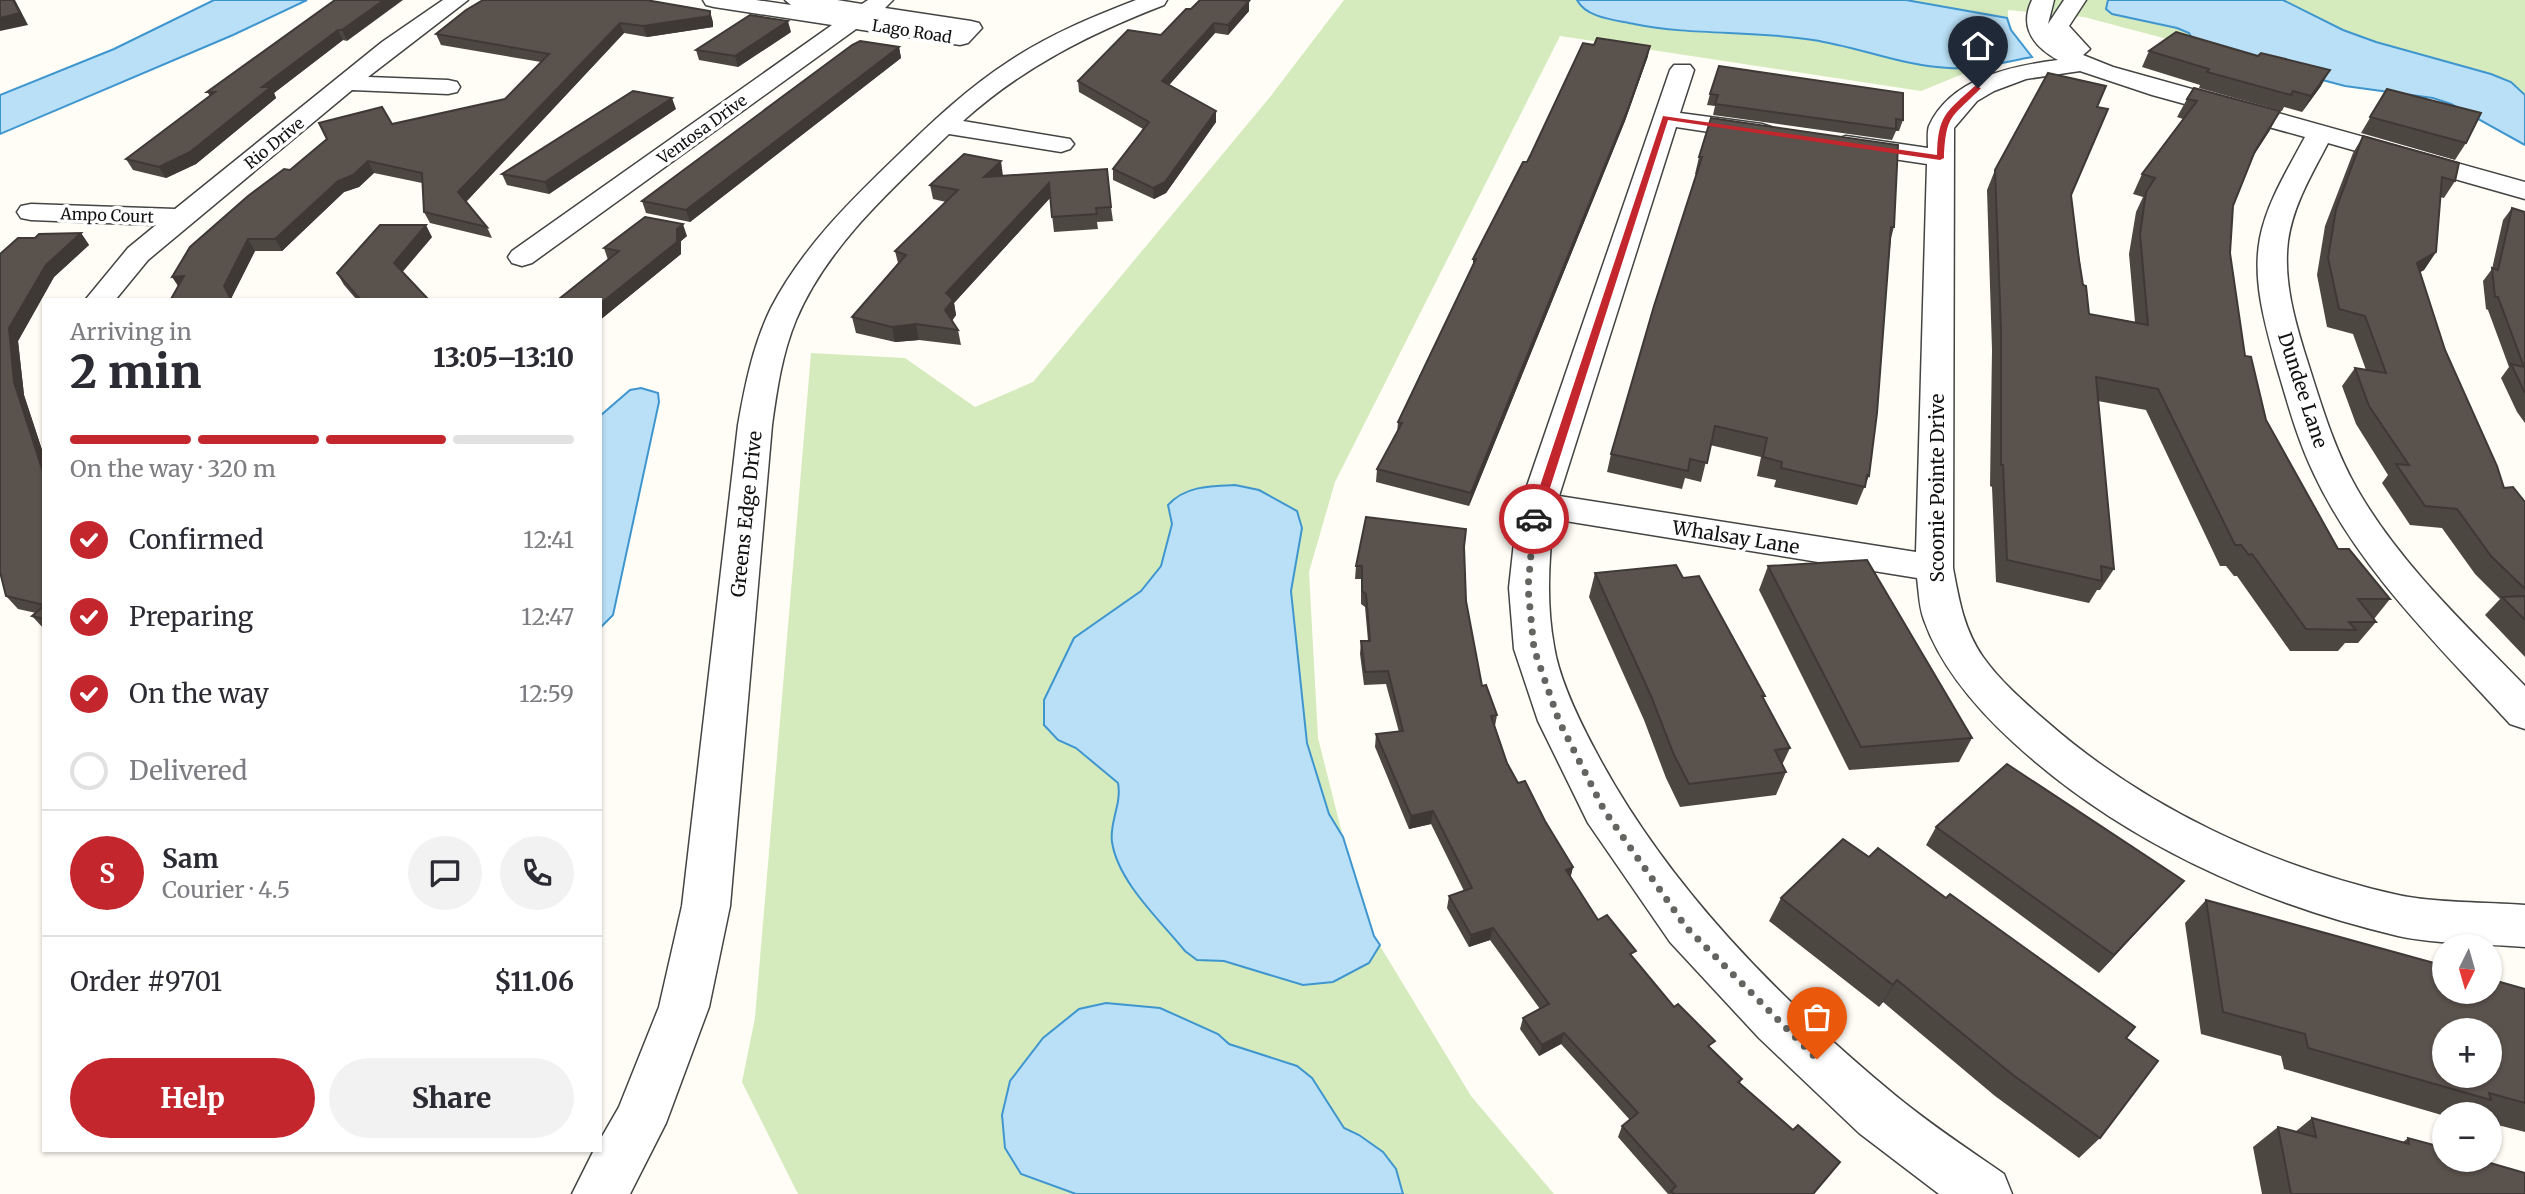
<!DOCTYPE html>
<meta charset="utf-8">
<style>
:root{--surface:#fff;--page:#f2f2f3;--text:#2b2b33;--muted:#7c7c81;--line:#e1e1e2;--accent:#c4262e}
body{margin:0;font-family:Merriweather,serif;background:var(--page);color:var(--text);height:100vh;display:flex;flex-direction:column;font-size:26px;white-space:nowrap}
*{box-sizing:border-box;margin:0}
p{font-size:23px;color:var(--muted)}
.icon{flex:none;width:38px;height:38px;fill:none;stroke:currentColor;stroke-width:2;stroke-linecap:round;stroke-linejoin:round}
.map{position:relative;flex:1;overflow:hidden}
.details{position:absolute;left:42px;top:298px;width:560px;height:854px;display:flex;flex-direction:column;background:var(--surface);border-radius:0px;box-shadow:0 2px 5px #0004}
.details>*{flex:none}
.needle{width:46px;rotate:185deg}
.controls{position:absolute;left:2432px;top:934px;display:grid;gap:14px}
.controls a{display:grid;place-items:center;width:70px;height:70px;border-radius:50%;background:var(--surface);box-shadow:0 2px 5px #0004;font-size:35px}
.pin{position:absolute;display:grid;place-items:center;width:60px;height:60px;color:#fff;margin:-72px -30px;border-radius:50% 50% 50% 0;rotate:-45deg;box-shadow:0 0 7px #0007}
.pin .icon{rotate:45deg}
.courier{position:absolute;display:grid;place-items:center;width:70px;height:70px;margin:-35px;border:5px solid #c4262e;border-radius:50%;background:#fff;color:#222;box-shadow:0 2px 9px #0007}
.headline em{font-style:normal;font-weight:800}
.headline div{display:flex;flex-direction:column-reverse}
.headline{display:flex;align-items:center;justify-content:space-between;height:119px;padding:0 28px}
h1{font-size:46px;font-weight:800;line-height:52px}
.bar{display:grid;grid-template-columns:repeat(4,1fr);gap:10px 7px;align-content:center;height:84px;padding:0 28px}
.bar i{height:9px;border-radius:5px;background:var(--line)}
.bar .on{background:var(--accent)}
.bar p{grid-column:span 4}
.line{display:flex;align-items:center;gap:18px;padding:0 28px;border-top:2px solid var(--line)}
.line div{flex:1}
.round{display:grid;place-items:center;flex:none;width:74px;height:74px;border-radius:37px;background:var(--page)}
ol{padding:0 28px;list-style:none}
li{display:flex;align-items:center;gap:21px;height:77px}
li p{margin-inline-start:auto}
li .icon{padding:7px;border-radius:50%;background:var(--accent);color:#fff;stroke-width:4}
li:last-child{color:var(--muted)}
li i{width:38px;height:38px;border:4px solid var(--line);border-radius:50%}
.action{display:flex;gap:14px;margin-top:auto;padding:14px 28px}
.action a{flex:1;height:80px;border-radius:42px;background:var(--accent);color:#fff;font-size:28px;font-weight:800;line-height:80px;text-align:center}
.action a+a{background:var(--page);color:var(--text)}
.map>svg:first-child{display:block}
.green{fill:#d5ebbd}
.water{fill:#b9e0f7;stroke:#3f96cf;stroke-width:2}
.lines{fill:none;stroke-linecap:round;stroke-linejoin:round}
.minor-casing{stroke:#444;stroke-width:3}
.minor{fill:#fff;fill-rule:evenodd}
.wall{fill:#4d4742}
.shaded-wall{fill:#3f3936}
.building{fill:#5a524d;stroke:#3f3936;stroke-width:2;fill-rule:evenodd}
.route{fill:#c4262e}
.done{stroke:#646461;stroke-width:7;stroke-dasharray:0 12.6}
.labels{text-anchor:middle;stroke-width:7;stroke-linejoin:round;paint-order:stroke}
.far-street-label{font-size:16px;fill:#111;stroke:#fff}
.street-label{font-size:19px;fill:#111;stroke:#fff}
</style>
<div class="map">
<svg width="2525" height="1194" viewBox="0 0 2525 1194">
<rect width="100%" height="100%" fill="#fffdf5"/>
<path class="green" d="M1344,0H2525V145L2451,104L2433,98L2345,86L2084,17L2008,10C2006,31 2023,41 2032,57L1975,69L1921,91L1560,36L1335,482L1309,572L1318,738L1343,837L1374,936L1471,1096L1554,1194H798L742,1082L755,1018L811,353L905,358L975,407L1033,382L1270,97Z"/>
<g class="water">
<polygon points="214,0 307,0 233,35 0,134 0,95 114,49"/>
<path d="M1577,0H1906L2007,18L2011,30L2032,57C2004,62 1977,70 1949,68C1902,66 1859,47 1813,40C1754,30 1693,36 1634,24C1616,20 1586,18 1577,0Z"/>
<polygon points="2108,0 2283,0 2343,30 2376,42 2491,74 2511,82 2525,95 2525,145 2451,104 2433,98 2345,86 2213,51 2195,43 2189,33 2177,28 2112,14 2106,9"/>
<polygon points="641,388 658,393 659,402 613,615 600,628 600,416 630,390"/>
<path d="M1235,485L1259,490L1297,511L1302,528L1291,591L1307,743L1329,814L1343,837L1374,936L1380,945L1369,963L1333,982L1303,985L1224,961L1197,960L1185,951C1160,920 1118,882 1112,842C1109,823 1122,804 1118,783L1076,748L1058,740L1044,725V700L1074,638L1141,591L1161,566L1172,524L1168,505C1185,486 1210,486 1235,485Z"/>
<polygon points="1106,1003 1160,1008 1218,1034 1229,1044 1297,1066 1312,1078 1344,1128 1359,1135 1383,1152 1396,1169 1403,1194 1076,1194 1021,1174 1005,1148 1002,1115 1010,1081 1043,1038 1079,1009"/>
</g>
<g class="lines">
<defs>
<g id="minor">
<polygon points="443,0 468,0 368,77 448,80 457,82 460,87 457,92 448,94 352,90 148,260 116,299 86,299 128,248 156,225 31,220 21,218 17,212 21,206 31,204 175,209 382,42"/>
<polygon points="703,0 756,0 791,5 785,0 837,0 862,4 868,0 893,0 885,8 971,21 979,23 982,28 968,43 960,45 856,29 532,263 522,266 512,263 508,257 512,251 832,25 714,7 706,5"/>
<path d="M1136,0H1167L1164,5C1089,34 1023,67 963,121L1070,139L1074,144L1070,149L1061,152L949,134C892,189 827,246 796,320C782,354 777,389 772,425L730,906L709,1007L666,1123L630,1194H572L594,1150H600V1140L619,1107L659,1007L682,906L738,425C745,385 753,345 771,308C802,248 851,200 899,154C933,121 968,88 1008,62C1048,35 1092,17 1136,0Z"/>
<path d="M2032,0H2054L2048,24L2064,0H2086L2069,26L2090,49L2083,55L2113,67L2525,182V199L2328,143C2312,174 2293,205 2288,241C2283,281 2295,322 2307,360C2321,404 2334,449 2357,489C2400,564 2466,625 2525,686V729L2510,724C2440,647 2359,570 2314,474C2297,439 2287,401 2276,364C2265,324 2252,280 2260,238C2267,202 2288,169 2305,137L2152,95L2080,71L2026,79L1994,91L1977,101L1954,128L1953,568C1959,600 1964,630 1983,657C2000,681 2024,702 2046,721C2145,808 2270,866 2398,895C2436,903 2486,902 2525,905V947C2487,944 2434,944 2398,936C2258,903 2121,841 2014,743C1977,709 1941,668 1924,620C1919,607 1919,592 1917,578L1553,519C1549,562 1546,603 1554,646C1559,679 1579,720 1595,750C1666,885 1779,999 1896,1096C1930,1124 1968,1149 2004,1174L2012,1194H1939L1859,1133L1759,1038L1670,942L1588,823L1538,721L1514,649L1509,588L1517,515L1670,70L1674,65H1690L1694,70L1680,113L1762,124L1771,127L1775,132L1771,137L1762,140L1676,127L1559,496L1916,552L1927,164L1846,152L1837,149L1833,144L1837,139L1846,136L1928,148C1928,142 1927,132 1929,126C1951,78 2011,66 2058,60C2033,46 2019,27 2032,0Z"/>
</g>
</defs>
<use href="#minor" class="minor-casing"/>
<use href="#minor" class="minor"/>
</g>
<g class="wall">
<polygon points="335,0 347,41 343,40 274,93 276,98 196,164 166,178 133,170 126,159 210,96 207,92"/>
<polygon points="1249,1 1249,11 1228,35 1215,33 1169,85 1216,122 1166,193 1154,199 1113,180 1113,169 1143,129 1079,92 1078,81 1161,35 1191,9"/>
<polygon points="466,10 713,22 713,27 647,37 624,33 466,202 487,227 492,238 430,223 424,212 422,183 374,173 359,187 344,192 282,251 255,251 231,298 171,299 290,170 392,124 505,99 541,62 441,45 436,34"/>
<polygon points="791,32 738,67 699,60 696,50"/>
<polygon points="1594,45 1648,56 1625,121 1469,506 1376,482 1377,469 1397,433 1398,422 1473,266 1473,259 1527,162"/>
<polygon points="899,47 901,58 690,222 646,213 642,201"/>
<polygon points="2149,51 2321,86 2302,112 2284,107 2282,111 2199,88 2200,85 2142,67"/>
<polygon points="2194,88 2270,130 2252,158 2233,206 2230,253 2245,356 2266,420 2338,549 2390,599 2374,619 2376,622 2358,643 2345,643 2338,651 2290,651 2237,576 2234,576 2226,566 2220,566 2146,410 2098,401 2114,569 2100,590 2097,590 2089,603 1996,582 1992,487 1990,486 1992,350 1987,190 1995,170 2097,107 2071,195 2083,285 2089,314 2135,322 2129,254 2136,212 2143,197 2133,194 2142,174 2183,119 2177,117 2187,99"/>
<polygon points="2387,89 2466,143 2455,160 2361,133"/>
<polygon points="1710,94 1903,120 1899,131 1896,131 1892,140 1713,115 1715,106 1707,105"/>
<polygon points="676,109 549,194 507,185 502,174"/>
<polygon points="2363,136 2455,181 2444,198 2440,197 2436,252 2424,270 2420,272 2445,350 2504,488 2525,502 2525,657 2485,615 2500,599 2475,574 2442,528 2410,525 2382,483 2388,475 2356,424 2342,386 2355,368 2366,370 2353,334 2327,327 2317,275 2325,226 2353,153"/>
<polygon points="1699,157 1894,227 1891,238 1869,476 1857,505 1774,487 1776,480 1757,476 1761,457 1710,445 1701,482 1685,478 1682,489 1607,472 1611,454 1697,174 1695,174"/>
<polygon points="1003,176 1111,207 1113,221 1097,222 1098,229 1054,232 1050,198 954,303 956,315 952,321 958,330 961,345 919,340 895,342 856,333 852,317 898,263 895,251 946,202 933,199 930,185"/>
<polygon points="2512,208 2525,212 2525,423 2517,412 2501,378 2509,367 2488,310 2486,309 2483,281 2492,269 2503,220"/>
<polygon points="81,233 89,245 54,277 18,341 24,395 44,456 44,629 32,616 36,613 18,609 6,596 0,254"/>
<polygon points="687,236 681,241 681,254 600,320 600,299 608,260 604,248"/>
<polygon points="432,237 402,272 428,299 356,299 344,285 337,273"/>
<polygon points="1464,547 1466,601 1482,686 1497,715 1495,726 1507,763 1518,783 1545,821 1573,867 1570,877 1598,920 1633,958 1674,1007 1711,1048 1742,1079 1740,1083 1793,1130 1840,1162 1814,1194 1668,1194 1618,1137 1622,1126 1630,1120 1561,1044 1539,1056 1520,1029 1523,1018 1540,1009 1490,940 1469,947 1447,908 1449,896 1464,891 1431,824 1409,829 1375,747 1376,734 1399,732 1386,684 1364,685 1360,654 1361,641 1368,641 1365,607 1361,604 1361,579 1355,579 1356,566"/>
<polygon points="1768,566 1972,738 1959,762 1849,770 1759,590"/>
<polygon points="1595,573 1683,578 1765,696 1763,699 1790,748 1782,765 1786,772 1776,795 1680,807 1666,778 1644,720 1589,597"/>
<polygon points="1936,827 2168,898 2099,973 1926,845"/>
<polygon points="1781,898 2126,1038 2100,1138 2079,1158 1995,1096 1883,1002 1879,1007 1769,921"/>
<polygon points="2206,900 2525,989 2525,1132 2490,1123 2490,1115 2445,1115 2445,1116 2284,1069 2281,1056 2201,1034 2185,923"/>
<polygon points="2312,1118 2403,1142 2408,1138 2525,1194 2262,1194 2253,1147 2278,1127 2295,1132"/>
</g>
<g class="shaded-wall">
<polygon points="13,0 15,0 28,25 0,31 0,18"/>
<polygon points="384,0 403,0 347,41 342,30"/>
<polygon points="1249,1 1249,11 1228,35 1228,25"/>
<polygon points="710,11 713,22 713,27 647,37 643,26"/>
<polygon points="788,21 791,32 738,67 735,56"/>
<polygon points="620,23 624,33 464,204 458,192"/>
<polygon points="1214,23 1215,33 1163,92 1162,81"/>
<polygon points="338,30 343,40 274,93 276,98 196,164 166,178 159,167"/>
<polygon points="1650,46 1648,56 1625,121 1469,506 1471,493"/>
<polygon points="899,47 901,58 690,222 686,210"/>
<polygon points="2330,70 2321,86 2302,112 2311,96"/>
<polygon points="672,98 676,109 549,194 545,182"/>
<polygon points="1216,111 1216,122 1166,193 1154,199 1153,188"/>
<polygon points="2280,111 2270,130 2244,170 2255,151"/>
<polygon points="368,161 374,173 359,187 344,192 282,251 275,239 338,181"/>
<polygon points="1001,161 1003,176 984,177"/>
<polygon points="1049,183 1050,198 954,303 956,315 948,326 945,310 946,293"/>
<polygon points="683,224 687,236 681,241 681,254 600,320 600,304"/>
<polygon points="426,225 432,237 400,275 394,263"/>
<polygon points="81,233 89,245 54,277 18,341 24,395 44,456 44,475 14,382 9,328 46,265"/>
<polygon points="248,239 255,251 231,299 224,286"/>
<polygon points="2436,252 2424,270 2405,281 2417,263"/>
<polygon points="184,276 180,289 172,277"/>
<polygon points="916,324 919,340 895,342 892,327"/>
<polygon points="1433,811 1431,824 1409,829 1411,816"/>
<polygon points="1573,867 1570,880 1566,870"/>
<polygon points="2184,881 2168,898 2099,973 2114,955"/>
<polygon points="1493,928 1490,940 1469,947 1471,935"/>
<polygon points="1897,980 1883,1002 1879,1007 1893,985"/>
<polygon points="1564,1033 1561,1044 1539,1056 1542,1045"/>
</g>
<g class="building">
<polygon points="0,0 13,0 20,13 0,18"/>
<polygon points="335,0 384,0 342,30 338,30 262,87 271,87 190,152 159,167 126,159 215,92 207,92"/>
<polygon points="483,0 646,0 710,11 710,16 643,26 620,23 458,192 487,227 424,212 422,173 368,161 353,175 338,181 275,239 248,239 224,286 231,299 171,299 184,276 172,277 190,247 248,196 284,169 290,170 327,139 319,123 382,107 392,124 505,99 549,54 436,34 466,10"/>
<polygon points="1200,0 1240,0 1249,1 1228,25 1214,23 1162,81 1216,111 1165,182 1153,188 1113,169 1149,122 1078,81 1128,30 1161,35 1186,9 1191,9"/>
<polygon points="750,15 788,21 735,56 696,50"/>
<polygon points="2176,32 2258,56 2261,53 2330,70 2311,96 2293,91 2291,95 2207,72 2209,69 2149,51"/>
<polygon points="1597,38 1650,46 1628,109 1471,493 1377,469 1402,423 1398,422 1476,259 1473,259 1523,162 1527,162 1531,154 1583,43 1594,45"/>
<polygon points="860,41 899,47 686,210 642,201 852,45"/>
<polygon points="1719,66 1903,93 1903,120 1896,119 1896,129 1715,104 1718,95 1710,94"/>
<polygon points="2048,73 2106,86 2097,107 2108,109 2071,195 2079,260 2083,285 2086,286 2089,314 2148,325 2140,234 2146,192 2155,178 2142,174 2197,101 2187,99 2194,88 2280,111 2255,151 2233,206 2230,253 2245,356 2251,357 2266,420 2338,549 2349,549 2390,599 2358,599 2376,622 2349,622 2356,630 2306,629 2252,554 2249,555 2241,545 2235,545 2158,389 2096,377 2114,569 2101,566 2102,581 2007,560 2003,465 2001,465 2001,330 1995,170"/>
<polygon points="2387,89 2481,113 2466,143 2370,117"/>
<polygon points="633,91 672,98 545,182 502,174"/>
<polygon points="1711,118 1898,145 1894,227 1891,227 1877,413 1869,476 1867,475 1865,487 1781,468 1782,462 1763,457 1767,438 1715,426 1707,463 1690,459 1688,471 1611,454 1654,306 1702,157 1699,157"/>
<polygon points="2363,136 2459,163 2455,181 2442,177 2436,252 2417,263 2445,350 2497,466 2504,488 2513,487 2525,502 2525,589 2491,556 2457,509 2425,506 2396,464 2409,465 2369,406 2355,368 2386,373 2365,316 2339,309 2328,258 2336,209"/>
<polygon points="964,154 1001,161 984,177 1107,169 1111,207 1096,208 1097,214 1052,217 1049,183 946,293 953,300 945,310 958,330 916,324 892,327 852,317 906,255 895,251 958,190 930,185"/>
<polygon points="2512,208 2525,212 2525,393 2511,364 2524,367 2498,297 2495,297 2492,268 2498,270"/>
<polygon points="645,217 683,224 677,229 677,242 600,304 600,299 559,299 619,251 604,248"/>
<polygon points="380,225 426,225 394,263 428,299 360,299 337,273"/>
<polygon points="81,233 46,265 9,328 14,382 44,475 44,605 6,596 0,572 0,254 18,238 35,238 39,234"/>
<polygon points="1366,517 1466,529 1464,547 1466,601 1482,686 1486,685 1497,715 1491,716 1507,763 1518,783 1525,781 1545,821 1573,867 1566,870 1598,920 1607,915 1636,951 1630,954 1674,1007 1678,1004 1715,1041 1708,1046 1742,1079 1738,1082 1793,1130 1798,1125 1840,1162 1813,1194 1674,1194 1671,1191 1676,1186 1622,1126 1638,1113 1564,1033 1542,1045 1523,1018 1549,1004 1493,928 1471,935 1449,896 1472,888 1433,811 1411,816 1376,734 1403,731 1388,671 1365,672 1361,641 1370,641 1366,594 1362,591 1362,566 1356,566"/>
<polygon points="1867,560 1972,738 1861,747 1768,566"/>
<polygon points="1676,565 1683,578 1699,576 1765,696 1762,696 1790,748 1775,750 1786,772 1689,784 1674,755 1651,696 1595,573"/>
<polygon points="2525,596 2525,620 2502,597"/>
<polygon points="44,606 44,619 32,616"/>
<polygon points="2007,764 2184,881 2114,955 1936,827"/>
<polygon points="1843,839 1869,857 1878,848 1946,898 1950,894 2135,1027 2126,1038 2158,1061 2100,1138 2013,1075 1897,980 1893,985 1781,898"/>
<path d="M2206,900L2445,966V992H2490V979L2525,989V1103L2489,1093L2491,1100L2308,1048L2305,1034L2223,1012ZM2445,1031H2490V1076H2445Z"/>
<polygon points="2312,1118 2409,1144 2408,1138 2445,1148 2445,1160 2480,1160 2525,1173 2525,1194 2291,1194 2278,1127 2316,1137"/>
</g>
<path class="route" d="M1975,86L1981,88C1952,118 1946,113 1944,158L1940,160L1668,120L1540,519L1531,522L1529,519L1663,116L1937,155C1938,115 1946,112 1975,86Z"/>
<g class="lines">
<polyline class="done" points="1534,519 1528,588 1534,649 1559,721 1604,810 1686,927 1817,1059"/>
</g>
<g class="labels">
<g class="far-street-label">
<text transform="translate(912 31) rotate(9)" y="6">Lago Road</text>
<text transform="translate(702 129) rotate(-36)" y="6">Ventosa Drive</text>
<text transform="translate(274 143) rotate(-39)" y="6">Rio Drive</text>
<text transform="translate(107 215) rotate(2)" y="6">Ampo Court</text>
</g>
<g class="street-label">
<text transform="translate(2303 390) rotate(72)" y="7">Dundee Lane</text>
<text transform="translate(1937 488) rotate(-90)" y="7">Scoonie Pointe Drive</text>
<text transform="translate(746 514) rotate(-84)" y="7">Greens Edge Drive</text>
<text transform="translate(1736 537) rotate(9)" y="7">Whalsay Lane</text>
</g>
</g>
</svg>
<div class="controls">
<a><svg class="needle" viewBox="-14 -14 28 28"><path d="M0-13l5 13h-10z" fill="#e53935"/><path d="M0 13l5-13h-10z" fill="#7c7c81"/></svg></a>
<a>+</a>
<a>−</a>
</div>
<div class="pin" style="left:1817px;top:1059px;background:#ea580c"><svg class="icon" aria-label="bag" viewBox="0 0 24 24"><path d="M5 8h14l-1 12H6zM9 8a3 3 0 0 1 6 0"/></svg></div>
<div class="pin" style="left:1978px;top:88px;background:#1f2937"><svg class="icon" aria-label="home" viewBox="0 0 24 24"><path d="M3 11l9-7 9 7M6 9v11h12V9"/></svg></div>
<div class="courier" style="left:1534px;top:519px"><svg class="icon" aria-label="car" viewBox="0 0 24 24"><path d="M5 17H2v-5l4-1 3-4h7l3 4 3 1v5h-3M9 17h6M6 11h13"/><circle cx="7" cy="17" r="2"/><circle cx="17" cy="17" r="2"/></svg></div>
<section class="details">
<div class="headline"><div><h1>2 min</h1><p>Arriving in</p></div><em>13:05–13:10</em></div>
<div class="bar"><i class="on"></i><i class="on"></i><i class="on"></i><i></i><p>On the way · 320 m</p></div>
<ol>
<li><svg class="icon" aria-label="check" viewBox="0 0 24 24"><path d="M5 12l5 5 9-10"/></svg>Confirmed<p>12:41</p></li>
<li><svg class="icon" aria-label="check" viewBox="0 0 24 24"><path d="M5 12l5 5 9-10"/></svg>Preparing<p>12:47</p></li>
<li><svg class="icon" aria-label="check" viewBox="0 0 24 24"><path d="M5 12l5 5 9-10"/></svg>On the way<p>12:59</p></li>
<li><i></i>Delivered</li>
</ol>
<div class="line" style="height:126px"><b class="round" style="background:var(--accent);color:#fff">S</b><div><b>Sam</b><p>Courier · 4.5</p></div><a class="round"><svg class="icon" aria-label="chat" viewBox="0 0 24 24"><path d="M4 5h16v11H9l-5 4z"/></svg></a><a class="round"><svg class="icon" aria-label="phone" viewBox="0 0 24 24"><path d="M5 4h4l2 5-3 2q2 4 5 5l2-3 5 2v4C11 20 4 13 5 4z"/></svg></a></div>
<div class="line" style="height:91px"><div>Order #9701</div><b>$11.06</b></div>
<div class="action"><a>Help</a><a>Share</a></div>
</section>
</div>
